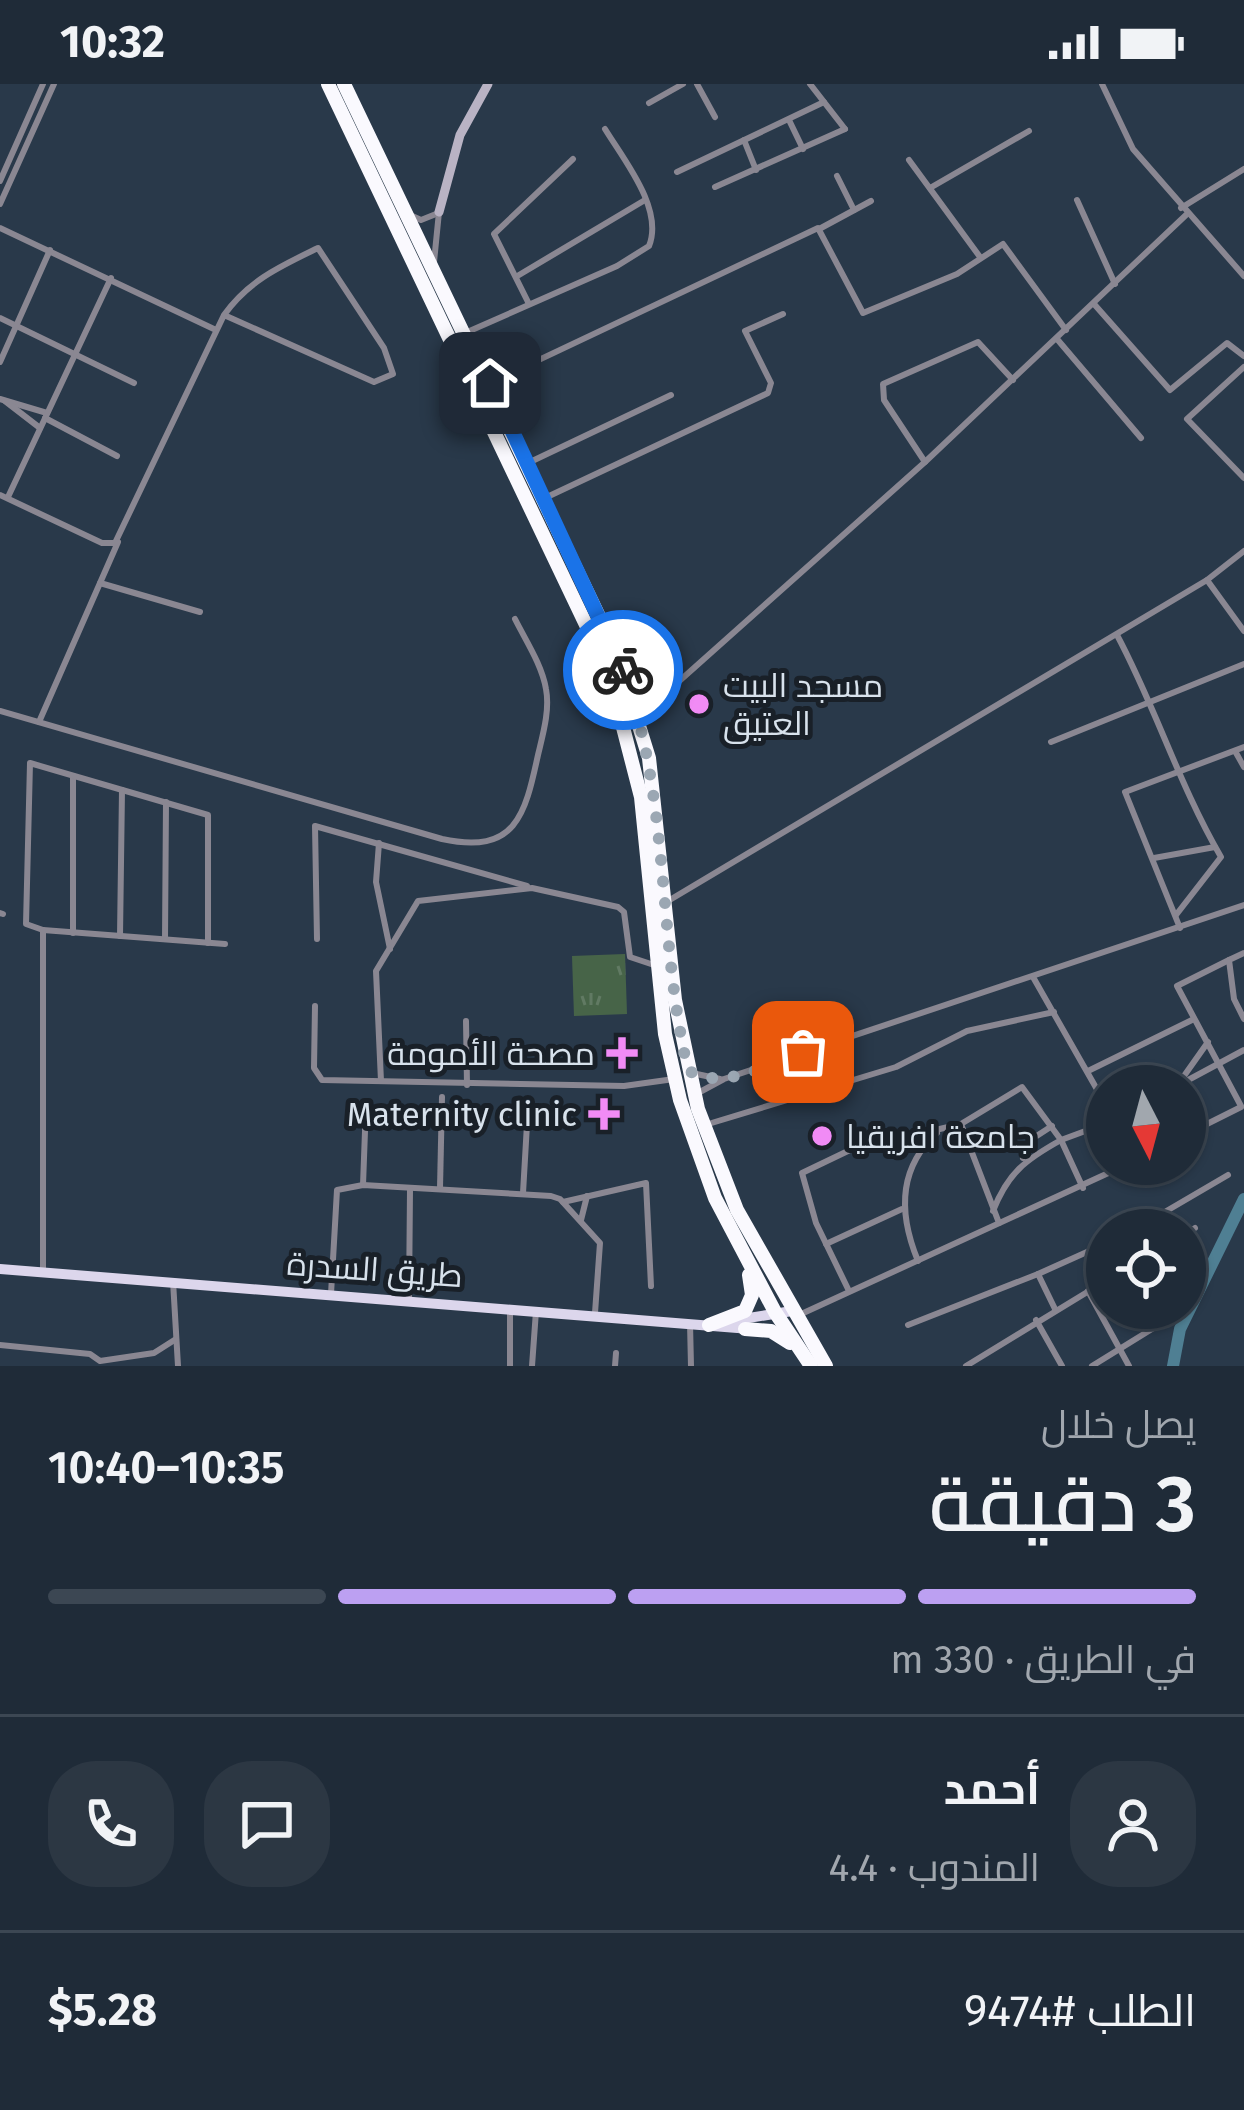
<!DOCTYPE html>
<html lang="ar">
<meta charset="utf-8">
<style>
:root{--surface:#1f2b38;--page:#2c3743;--text:#f1f3f6;--muted:#a1a7ae;--line:#3c4753;--accent:#bca0f2}
body{margin:0;font-family:"Fira Sans",Cairo,sans-serif;background:var(--page);color:var(--text);direction:rtl;height:100vh;display:flex;flex-direction:column;font-size:45px;white-space:nowrap}
*{box-sizing:border-box;margin:0}
p{font-size:39px;color:var(--muted)}
.icon{flex:none;width:66px;height:66px;fill:none;stroke:currentColor;stroke-width:2;stroke-linecap:round;stroke-linejoin:round}
.map{position:relative;height:1282px;overflow:hidden;direction:ltr}
.details{display:flex;flex-direction:column;background:var(--surface);flex:1}
.details>*{flex:none}
.needle{width:78px;rotate:174deg}
.controls{position:absolute;left:1086px;top:981px;display:grid;gap:24px}
.controls a{display:grid;place-items:center;width:120px;height:120px;border-radius:50%;background:var(--surface);box-shadow:0 3px 9px #0004,0 0 0 3px var(--line);font-size:60px}
.pin{position:absolute;display:grid;place-items:center;width:102px;height:102px;color:#fff;margin:-51px;border-radius:24px;box-shadow:0 6px 18px #0006}
.courier{position:absolute;display:grid;place-items:center;width:120px;height:120px;margin:-60px;border:9px solid #1a73e8;border-radius:50%;background:#fff;color:#222;box-shadow:0 3px 15px #0007}
.headline em{font-style:normal;font-weight:600}
.headline div{display:flex;flex-direction:column-reverse}
.headline{display:flex;align-items:center;justify-content:space-between;height:204px;padding:0 48px}
h1{font-size:78px;font-weight:600;line-height:90px}
.bar{display:grid;grid-template-columns:repeat(4,1fr);gap:18px 12px;align-content:center;height:144px;padding:0 48px}
.bar i{height:15px;border-radius:9px;background:var(--line)}
.bar .current{background:var(--accent)}
.bar p{grid-column:span 4}
.line{display:flex;align-items:center;gap:30px;padding:0 48px;border-top:3px solid var(--line)}
.line div{flex:1}
.round{display:grid;place-items:center;flex:none;width:126px;height:126px;border-radius:48px;background:var(--page)}
.status{display:flex;justify-content:space-between;align-items:center;height:84px;padding:0 60px;background:var(--surface);direction:ltr}
.status svg{height:33px;fill:currentColor}
.map>svg:first-child{display:block}
.grass{fill:url(#grass-tufts)}
.lines{fill:none;stroke-linecap:round;stroke-linejoin:round}
.river{stroke:#4f7f93;stroke-width:12}
.street{stroke:#8a8792;stroke-width:6}
.secondary{stroke:#b9b3c4;stroke-width:9}
.primary{stroke:#dcd6ec;stroke-width:10}
.highway{stroke:#faf9fe;stroke-width:14}
.done{stroke:#9ba7b3;stroke-width:12;stroke-dasharray:0 21.6}
.route{stroke:#1a73e8;stroke-width:15}
.poi-dot{fill:#f18bf5;stroke:#192028;stroke-width:4.5}
.labels{text-anchor:middle;stroke-width:10;stroke-linejoin:round;paint-order:stroke}
.poi-label{font-size:33px;fill:#d8e2ec;stroke:#192028;text-anchor:start}
.street-label{font-size:33px;fill:#d8e2ec;stroke:#192028}
</style>
<div class="status"><b>10:32</b><svg viewBox="0 0 49 12"><path d="M0 12V9h3v3zM5 12V6h3v6zM10 12V3h3v9zM15 12V0h3v12zM26 1h20v11H26zM47 4h2v5h-2z"/></svg></div>
<div class="map">
<svg width="1244" height="1282" viewBox="0 0 1244 1282">
<defs>
<pattern id="grass-tufts" width="24" height="20" patternUnits="userSpaceOnUse" patternTransform="scale(3)"><rect width="24" height="20" fill="#476448"/><path d="M3 7l-1-3M5 7V3M7 7l1-3M15 17l-1-3M17 17v-4M19 17l1-3" fill="none" stroke="#617a63"/></pattern>
</defs>
<rect width="100%" height="100%" fill="#29394a"/>
<polygon class="grass" points="625,870 627,930 574,932 572,872"/>
<g class="lines">
<polyline class="river" points="1173,1282 1180,1245 1244,1115"/>
<g class="street">
<polyline points="697,0 715,33"/>
<polyline points="810,0 845,45"/>
<polyline points="1102,0 1133,65 1244,192"/>
<polyline points="649,19 683,0"/>
<polyline points="789,36 803,65"/>
<polyline points="744,56 756,86"/>
<polyline points="909,76 980,173"/>
<polyline points="677,88 824,18"/>
<polyline points="837,92 854,126"/>
<polyline points="0,97 43,0"/>
<polyline points="715,103 845,45"/>
<polyline points="930,104 1029,47"/>
<polyline points="1077,116 1115,200"/>
<polyline points="0,120 54,0"/>
<polyline points="1181,124 1244,85"/>
<polyline points="410,131 421,136 436,130"/>
<polyline points="0,144 216,246"/>
<polyline points="821,144 871,117"/>
<polyline points="434,178 439,128"/>
<polyline points="519,191 645,116"/>
<polyline points="529,220 494,150 573,75"/>
<polyline points="1094,220 1170,306 1227,259 1244,272"/>
<polyline points="0,234 134,299"/>
<path d="M465,249L617,182L649,162C664,125 624,76 605,45"/>
<polyline points="1057,255 1141,354"/>
<polyline points="0,278 50,166"/>
<polyline points="1244,283 1187,335 1244,394"/>
<polyline points="490,299 818,144 863,229 957,190 1003,160 1066,246"/>
<polyline points="0,315 47,329"/>
<polyline points="5,317 40,344"/>
<polyline points="45,334 117,372"/>
<polyline points="925,378 884,316 883,300 978,258 1013,296"/>
<polyline points="528,379 671,311"/>
<path d="M0,411L102,459H115L224,231C249,196 281,182 318,164L384,264L393,290L374,298L224,231"/>
<polyline points="8,413 111,194"/>
<polyline points="547,413 768,309 771,299 745,247 783,230"/>
<polyline points="1207,496 1244,467"/>
<polyline points="100,499 200,528"/>
<path d="M1117,551C1156,624 1179,701 1221,773L1176,831"/>
<path d="M0,627L442,755C516,771 525,731 538,671C543,650 550,626 546,605C542,581 526,557 515,535"/>
<polyline points="639,633 925,378 1186,131"/>
<polyline points="39,638 118,458"/>
<polyline points="1051,658 1244,580"/>
<polyline points="1235,667 1244,683"/>
<polyline points="73,692 73,849"/>
<polyline points="379,759 376,798 390,865"/>
<polyline points="1154,774 1215,763"/>
<polyline points="668,817 1207,496 1244,547"/>
<polyline points="0,829 3,830"/>
<polyline points="1180,844 1125,708 1244,663"/>
<polyline points="43,846 26,840 30,679 208,731 208,859"/>
<polyline points="120,852 122,706"/>
<polyline points="165,855 166,718"/>
<polyline points="317,855 315,742 527,802"/>
<polyline points="1244,869 1229,876 1234,915 1244,935"/>
<polyline points="1229,876 1177,902 1241,1022"/>
<polyline points="1033,893 1107,1023"/>
<polyline points="315,922 314,984 322,996 624,1002 674,995"/>
<polyline points="466,937 467,1001"/>
<polyline points="1088,987 1194,935"/>
<polyline points="692,989 720,995"/>
<polyline points="381,997 376,887 418,817 532,804 618,823 624,828 630,873 654,881"/>
<polyline points="1179,999 1208,958"/>
<polyline points="1177,1002 1244,966"/>
<polyline points="698,1009 724,995 1244,821"/>
<polyline points="961,1040 999,1139"/>
<polyline points="705,1041 896,983 967,947 1054,928"/>
<polyline points="1185,1051 1241,1023"/>
<polyline points="1023,1074 1032,1055 1052,1042"/>
<polyline points="363,1101 366,1020"/>
<polyline points="440,1104 442,1013"/>
<polyline points="1083,1104 1061,1056 1107,1039"/>
<polyline points="523,1109 528,1023"/>
<polyline points="563,1118 646,1099 651,1202"/>
<polyline points="581,1136 587,1112"/>
<polyline points="1134,1146 1228,1091"/>
<polyline points="1185,1150 1195,1144"/>
<polyline points="826,1160 902,1125"/>
<path d="M918,1177C899,1131 897,1085 937,1049"/>
<polyline points="43,1185 43,846 225,860"/>
<polyline points="173,1197 178,1282"/>
<path d="M849,1207L816,1139L802,1089L850,1066L961,1040L1022,1003L1061,1056C1025,1076 1008,1089 993,1127"/>
<polyline points="1088,1207 1129,1282"/>
<polyline points="331,1210 337,1106 363,1101 551,1112 560,1115 600,1159 595,1229"/>
<polyline points="409,1216 410,1106"/>
<polyline points="510,1225 510,1282"/>
<polyline points="1055,1225 1038,1190 1107,1159"/>
<polyline points="799,1231 1128,1080"/>
<polyline points="1036,1236 1062,1282"/>
<polyline points="690,1239 691,1282"/>
<polyline points="908,1241 1038,1190"/>
<polyline points="0,1261 90,1270 100,1277 154,1269 176,1255"/>
<polyline points="532,1282 536,1227"/>
<polyline points="615,1282 616,1269"/>
<polyline points="966,1282 1107,1196"/>
<polyline points="1092,1282 1160,1240 1159,1224"/>
</g>
<polyline class="secondary" points="439,128 460,51 488,0"/>
<g class="primary">
<polyline points="0,1185 750,1245"/>
<polyline points="736,1236 792,1227"/>
</g>
<g class="highway">
<polyline points="328,0 609,589 641,713 665,950 680,1016 715,1114 775,1228 811,1282"/>
<polyline points="344,0 616,568 649,674 675,916 698,1025 737,1126 826,1282"/>
<polyline points="709,1241 745,1227 752,1211 749,1191"/>
<polyline points="745,1245 771,1247 790,1259"/>
</g>
</g>
<g class="lines">
<path class="done" d="M623,586C671,716 657,854 688,986C721,1008 770,980 803,968"/>
<polyline class="route" points="490,299 623,586"/>
</g>
<g class="poi-dot">
<circle cx="699" cy="620" r="12"/>
<path d="M616 951h12v12h12v12h-12v12h-12v-12h-12v-12h12z"/>
<path d="M598 1012h12v12h12v12h-12v12h-12v-12h-12v-12h12z"/>
<circle cx="822" cy="1052" r="12"/>
</g>
<g class="labels">
<g class="poi-label">
<text x="723" y="613">مسجد البيت<tspan x="723" dy="38">العتيق</tspan></text>
<text x="595" y="981" text-anchor="end">مصحة الأمومة</text>
<text x="577" y="1042" text-anchor="end">Maternity clinic</text>
<text x="846" y="1064">جامعة افريقيا</text>
</g>
<g class="street-label">
<text transform="translate(375 1185) rotate(4)" y="12">طريق السدرة</text>
</g>
</g>
</svg>
<div class="controls">
<a><svg class="needle" viewBox="-14 -14 28 28"><path d="M0-13l5 13h-10z" fill="#e53935"/><path d="M0 13l5-13h-10z" fill="#a1a7ae"/></svg></a>
<a><svg class="icon" aria-label="locate" viewBox="0 0 24 24"><circle cx="12" cy="12" r="6"/><path d="M12 2v4M12 18v4M2 12h4M18 12h4"/></svg></a>
</div>
<div class="pin" style="left:803px;top:968px;background:#ea580c"><svg class="icon" aria-label="bag" viewBox="0 0 24 24"><path d="M5 8h14l-1 12H6zM9 8a3 3 0 0 1 6 0"/></svg></div>
<div class="pin" style="left:490px;top:299px;background:#1f2937"><svg class="icon" aria-label="home" viewBox="0 0 24 24"><path d="M3 11l9-7 9 7M6 9v11h12V9"/></svg></div>
<div class="courier" style="left:623px;top:586px"><svg class="icon" aria-label="bike" viewBox="0 0 24 24"><circle cx="6" cy="16" r="4"/><circle cx="18" cy="16" r="4"/><path d="M6 16l4-8h5l3 8M10 8l3 8H6M13 5h3"/></svg></div>
</div>
<section class="details">
<div class="headline"><div><h1>3 دقيقة</h1><p>يصل خلال</p></div><em>10:35–10:40</em></div>
<div class="bar"><i class="current"></i><i class="current"></i><i class="current"></i><i></i><p>في الطريق · 330 m</p></div>
<div class="line" style="height:216px"><a class="round"><svg class="icon" aria-label="person" viewBox="0 0 24 24"><circle cx="12" cy="8" r="4"/><path d="M4 21q1-7 8-7t8 7"/></svg></a><div><b>أحمد</b><p>المندوب · 4.4</p></div><a class="round"><svg class="icon" aria-label="chat" viewBox="0 0 24 24"><path d="M4 5h16v11H9l-5 4z"/></svg></a><a class="round"><svg class="icon" aria-label="phone" viewBox="0 0 24 24"><path d="M5 4h4l2 5-3 2q2 4 5 5l2-3 5 2v4C11 20 4 13 5 4z"/></svg></a></div>
<div class="line" style="height:156px"><div>الطلب #9474</div><b>$5.28</b></div>
</section>
